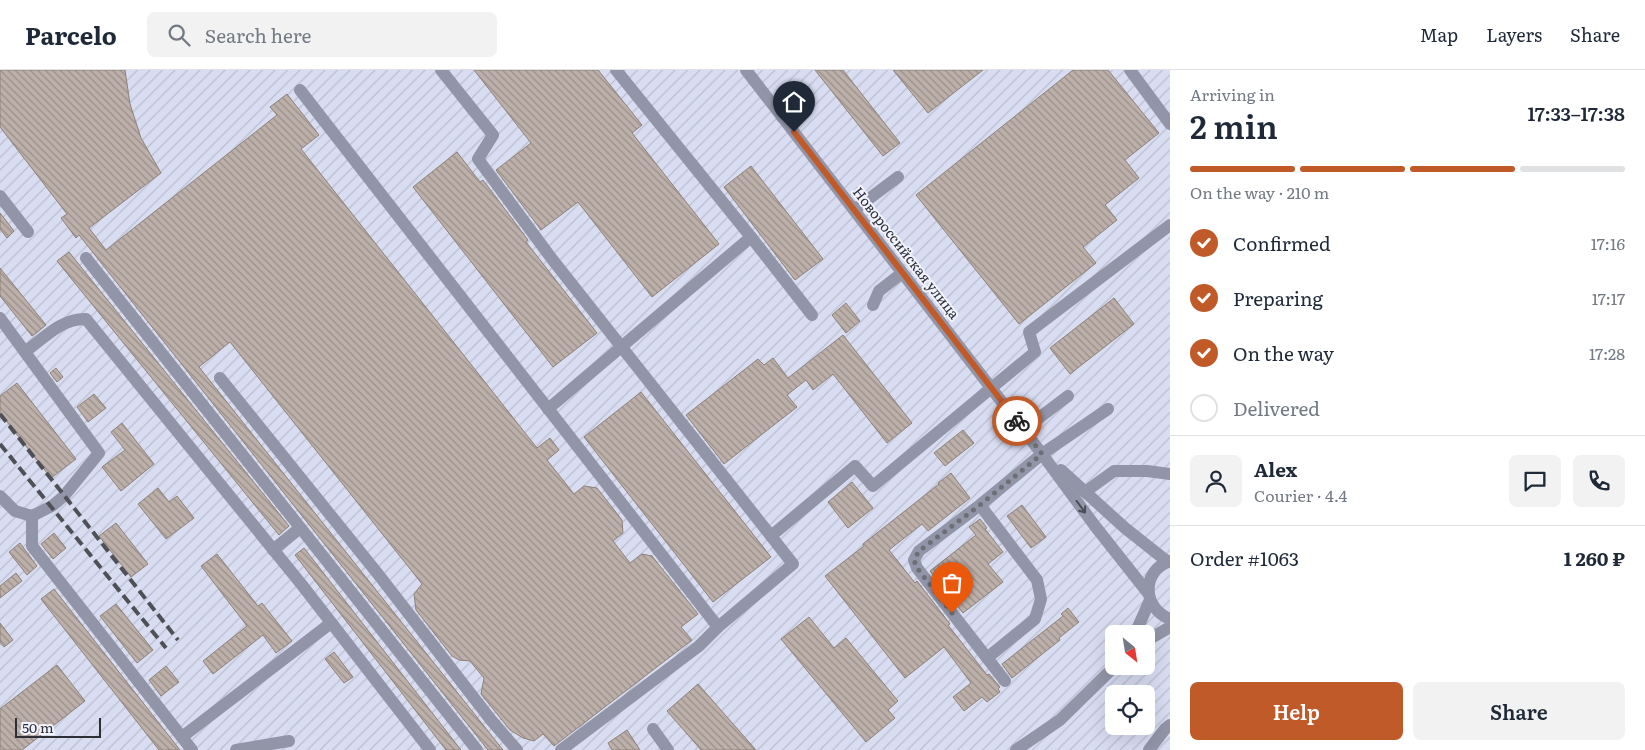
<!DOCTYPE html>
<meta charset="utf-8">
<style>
:root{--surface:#fff;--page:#f2f2f3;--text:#1f2937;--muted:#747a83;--line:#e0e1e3;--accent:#c05b29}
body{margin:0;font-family:Literata,serif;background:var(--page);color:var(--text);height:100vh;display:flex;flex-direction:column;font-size:19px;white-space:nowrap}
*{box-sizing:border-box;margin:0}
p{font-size:16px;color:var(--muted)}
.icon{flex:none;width:28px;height:28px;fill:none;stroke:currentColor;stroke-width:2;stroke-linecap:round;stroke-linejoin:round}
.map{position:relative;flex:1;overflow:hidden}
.sheet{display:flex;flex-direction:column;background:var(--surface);width:475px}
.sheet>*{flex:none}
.needle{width:32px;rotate:150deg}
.controls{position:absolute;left:1105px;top:555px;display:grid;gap:10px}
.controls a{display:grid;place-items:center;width:50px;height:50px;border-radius:8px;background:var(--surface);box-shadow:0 5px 20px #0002;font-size:25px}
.scale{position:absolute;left:15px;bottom:12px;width:86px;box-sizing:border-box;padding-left:5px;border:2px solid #2e2f34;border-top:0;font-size:14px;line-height:18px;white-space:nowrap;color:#2e2f34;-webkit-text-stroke:4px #f1f3fe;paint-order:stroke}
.pin{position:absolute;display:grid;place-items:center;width:42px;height:42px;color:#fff;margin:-51px -21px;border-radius:50% 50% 50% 0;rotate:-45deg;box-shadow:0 0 5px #0007}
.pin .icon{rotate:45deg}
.courier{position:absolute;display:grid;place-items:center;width:50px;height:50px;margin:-25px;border:4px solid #c05b29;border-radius:50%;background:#fff;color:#222;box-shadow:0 1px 6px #0007}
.head em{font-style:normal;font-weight:600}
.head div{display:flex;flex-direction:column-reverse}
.head{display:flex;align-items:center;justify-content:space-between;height:85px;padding:0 20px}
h1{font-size:32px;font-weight:600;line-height:38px}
.bar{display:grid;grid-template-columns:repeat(4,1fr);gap:8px 5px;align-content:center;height:60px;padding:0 20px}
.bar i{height:6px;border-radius:4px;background:var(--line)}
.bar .current{background:var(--accent)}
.bar p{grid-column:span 4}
.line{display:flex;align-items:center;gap:12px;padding:0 20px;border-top:1px solid var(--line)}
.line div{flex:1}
.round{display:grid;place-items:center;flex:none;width:52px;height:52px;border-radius:8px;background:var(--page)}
ol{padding:0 20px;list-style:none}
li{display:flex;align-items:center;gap:15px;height:55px}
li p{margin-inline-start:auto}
li .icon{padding:5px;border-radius:50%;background:var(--accent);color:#fff;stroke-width:4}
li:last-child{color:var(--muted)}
li i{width:28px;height:28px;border:2px solid var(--line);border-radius:50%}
.primary-button{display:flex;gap:10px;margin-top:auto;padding:10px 20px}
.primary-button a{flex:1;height:58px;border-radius:8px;background:var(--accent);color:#fff;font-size:20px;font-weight:600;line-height:58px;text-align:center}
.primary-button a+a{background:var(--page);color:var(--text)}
header{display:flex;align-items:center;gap:30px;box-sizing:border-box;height:70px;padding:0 25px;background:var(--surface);border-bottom:1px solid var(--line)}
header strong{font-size:24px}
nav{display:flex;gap:28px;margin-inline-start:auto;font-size:18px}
.search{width:350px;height:45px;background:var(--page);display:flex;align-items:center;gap:12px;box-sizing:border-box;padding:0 18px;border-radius:8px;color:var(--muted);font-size:19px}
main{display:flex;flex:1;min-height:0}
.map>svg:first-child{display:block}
.industrial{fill:url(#industrial-furrows);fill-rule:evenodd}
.building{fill:url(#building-back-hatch);stroke:#8e817b}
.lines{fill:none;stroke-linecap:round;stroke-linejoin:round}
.minor{stroke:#9295a7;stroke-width:12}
.rail{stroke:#4e5056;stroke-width:4;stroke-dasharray:10 5;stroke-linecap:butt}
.oneway{stroke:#4c4e56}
.done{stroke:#6d6f77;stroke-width:5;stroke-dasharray:0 9}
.route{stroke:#c05b29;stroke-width:6}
.labels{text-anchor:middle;stroke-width:4;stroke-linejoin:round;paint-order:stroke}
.street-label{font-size:14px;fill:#2e2f34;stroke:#f1f3fe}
</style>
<header>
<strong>Parcelo</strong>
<div class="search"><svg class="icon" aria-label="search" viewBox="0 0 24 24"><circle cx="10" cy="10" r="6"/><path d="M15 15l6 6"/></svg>Search here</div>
<nav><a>Map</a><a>Layers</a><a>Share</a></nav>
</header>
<main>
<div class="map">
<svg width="1170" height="680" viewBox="0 0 1170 680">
<defs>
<pattern id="industrial-furrows" width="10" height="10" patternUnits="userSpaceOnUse" patternTransform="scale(1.25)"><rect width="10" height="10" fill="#d9ddf2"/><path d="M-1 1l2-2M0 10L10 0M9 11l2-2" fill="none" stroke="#bbbed0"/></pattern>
<pattern id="building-back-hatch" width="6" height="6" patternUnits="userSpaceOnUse" patternTransform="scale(1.25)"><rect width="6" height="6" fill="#bdafa9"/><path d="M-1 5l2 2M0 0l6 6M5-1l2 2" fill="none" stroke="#9a8f8a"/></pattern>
</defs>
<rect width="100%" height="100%" fill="#e3e6f3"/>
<path class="industrial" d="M0,0H1170V680H0ZM1114,564H1146V596H1114ZM1114,624H1146V656H1114Z"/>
<g class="building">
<polygon points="0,0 125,0 130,34 141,68 161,103 89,158 106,180 277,45 270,37 287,24 319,65 301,79 537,378 550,368 559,380 547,390 574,424 584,416 597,418 622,450 623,463 613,471 630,493 642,484 652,486 698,544 681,557 692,570 554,676 543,664 534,671 523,668 510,660 481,624 484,608 470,591 459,590 452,586 416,540 414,524 422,514 230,272 199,297 503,680 488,680 79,165 76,168 61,148 67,144 0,57"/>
<polygon points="474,0 598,0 642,55 632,63 719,174 652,227 578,132 541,160 496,100 531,73"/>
<polygon points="815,0 843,0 900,73 883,86"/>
<polygon points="893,0 983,0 928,43"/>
<polygon points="1073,0 1108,0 1159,63 1125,90 1139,108 1105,135 1117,150 1083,177 1096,193 1019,254 916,125"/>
<polygon points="457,82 480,112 483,110 528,170 526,172 597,263 553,297 413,117"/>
<polygon points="751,96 823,189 795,210 724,117"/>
<polygon points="0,143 14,161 7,168 0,159"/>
<polygon points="69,182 289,456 279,465 57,191"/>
<polygon points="0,198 46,255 32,266 0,226"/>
<polygon points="1114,228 1134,254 1070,304 1050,278"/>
<polygon points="846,233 860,251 846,263 832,245"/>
<polygon points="843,265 912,353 887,373 833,304 813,320 806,310 787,325 797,337 724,394 686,345 758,289 764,295 773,288 788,308"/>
<polygon points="56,298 63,307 57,312 50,303"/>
<polygon points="17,313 76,389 51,408 0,343 0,326"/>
<polygon points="641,322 771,487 713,532 584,367"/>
<polygon points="94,324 106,338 88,352 77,337"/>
<polygon points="122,353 154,394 121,421 102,397 125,380 111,362"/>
<polygon points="963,360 974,373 945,396 934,383"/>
<polygon points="951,403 970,428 928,461 922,454 889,480 915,513 917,511 950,554 948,555 987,605 989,604 1000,617 998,619 1000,622 987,632 982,627 964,641 953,627 971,613 944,577 905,608 825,506 864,476 863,474 939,414 938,413"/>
<polygon points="852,412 873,438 848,458 828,432"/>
<polygon points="158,418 169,432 177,426 194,448 166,469 138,434"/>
<polygon points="1022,435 1046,467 1031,478 1007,446"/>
<polygon points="980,449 987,458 985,459 1003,482 988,494 1003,512 963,543 930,501 976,465 969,457"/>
<polygon points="116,453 148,494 131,507 99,466"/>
<polygon points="54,463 66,478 53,489 41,474"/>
<polygon points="20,473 37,496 27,505 9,482"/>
<polygon points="304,478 461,680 446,680 295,485"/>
<polygon points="217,484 258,536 262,533 292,571 276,583 263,565 213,604 203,591 247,556 201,496"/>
<polygon points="16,503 22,511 0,528 0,516"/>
<polygon points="54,519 180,680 159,680 41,529"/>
<polygon points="116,534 153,580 137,593 100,546"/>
<polygon points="1068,538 1079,552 1059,568 1060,570 1012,608 1002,594 1063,546 1061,544"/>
<polygon points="809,547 834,578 846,568 898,631 888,640 895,648 866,672 781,569"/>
<polygon points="0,553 13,570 4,577 0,572"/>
<polygon points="334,582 353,607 344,613 325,589"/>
<polygon points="57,595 85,631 22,680 0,680 0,639"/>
<polygon points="166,596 179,612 161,626 149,610"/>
<polygon points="698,614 756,680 701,680 667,641"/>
<polygon points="627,660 640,680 612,680 608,673"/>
</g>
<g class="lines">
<g class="minor">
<polyline points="441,0 493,65 478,89 552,189 771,466"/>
<polyline points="616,0 751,167 812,245"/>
<polyline points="746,0 1042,384 1095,456 1148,523"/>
<polyline points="1130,0 1170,54"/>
<polyline points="300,20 718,557"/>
<polyline points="782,47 804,28"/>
<polyline points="0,126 28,162"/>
<polyline points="854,140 898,107"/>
<polyline points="86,188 477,680"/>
<polyline points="873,235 879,221 902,203"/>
<polyline points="0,248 99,383 64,426 52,436 32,446 15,441 0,426"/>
<path d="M25,282C44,268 62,248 86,249L302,515L430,680"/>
<polyline points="220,308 378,504 491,650 517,680"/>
<polyline points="548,339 751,167"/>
<polyline points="1023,360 1068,326"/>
<polyline points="1061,400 1125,458 1168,492"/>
<polyline points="1085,422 1114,401 1147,401 1170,404"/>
<polyline points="980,435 1037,510 1041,529 1035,549 987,588"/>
<polyline points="32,446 32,476 192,680"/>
<polyline points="273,480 300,458"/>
<path d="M1170,491C1141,501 1142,538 1170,549"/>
<polyline points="1135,564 1150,530"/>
<polyline points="1146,571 1170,557"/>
<polyline points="1005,611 917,498 914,490 919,481 980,435 1042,384 1108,339"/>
<polyline points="653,659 668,680"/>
<polyline points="182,667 331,553"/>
<polyline points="236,680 289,671"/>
<polyline points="561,680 699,576 718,557 793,494 771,466 855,396 873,416 1035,282 1029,262 1170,155"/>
<polyline points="1016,680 1060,650 1115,596"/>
<polyline points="1149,680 1165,659 1170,655"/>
</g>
<g class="rail">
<polyline points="0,344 178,570"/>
<polyline points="0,374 166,578"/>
</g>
</g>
<defs><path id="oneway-shaft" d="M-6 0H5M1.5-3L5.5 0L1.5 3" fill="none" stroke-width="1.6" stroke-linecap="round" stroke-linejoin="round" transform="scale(1.25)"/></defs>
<use class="oneway" href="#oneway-shaft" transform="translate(1081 437) rotate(54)"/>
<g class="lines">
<polyline class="done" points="952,543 917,498 914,490 919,481 980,435 1042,384 1017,351"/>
<polyline class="route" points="794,62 1017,351"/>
</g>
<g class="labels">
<g class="street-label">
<text transform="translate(906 183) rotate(52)" y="5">Новороссийская улица</text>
</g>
</g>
</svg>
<div class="controls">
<a><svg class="needle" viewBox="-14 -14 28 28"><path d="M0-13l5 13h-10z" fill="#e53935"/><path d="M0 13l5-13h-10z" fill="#747a83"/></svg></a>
<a><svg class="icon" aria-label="locate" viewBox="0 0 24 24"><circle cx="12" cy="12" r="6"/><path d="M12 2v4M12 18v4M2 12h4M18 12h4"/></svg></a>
</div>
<div class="scale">50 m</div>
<div class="pin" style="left:952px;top:543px;background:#ea580c"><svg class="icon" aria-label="bag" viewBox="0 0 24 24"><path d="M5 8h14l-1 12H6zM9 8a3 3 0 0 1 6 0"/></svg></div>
<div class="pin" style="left:794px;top:62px;background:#1f2937"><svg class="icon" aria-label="home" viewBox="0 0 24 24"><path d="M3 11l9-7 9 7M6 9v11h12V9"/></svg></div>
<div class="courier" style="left:1017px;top:351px"><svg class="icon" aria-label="bike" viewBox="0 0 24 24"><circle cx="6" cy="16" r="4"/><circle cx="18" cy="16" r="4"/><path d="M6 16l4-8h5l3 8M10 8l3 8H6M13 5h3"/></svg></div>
</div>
<section class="sheet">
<div class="head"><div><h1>2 min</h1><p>Arriving in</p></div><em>17:33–17:38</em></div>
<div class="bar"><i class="current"></i><i class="current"></i><i class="current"></i><i></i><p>On the way · 210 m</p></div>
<ol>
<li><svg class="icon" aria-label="check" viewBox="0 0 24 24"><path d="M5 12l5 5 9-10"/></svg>Confirmed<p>17:16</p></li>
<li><svg class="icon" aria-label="check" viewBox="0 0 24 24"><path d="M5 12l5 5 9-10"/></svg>Preparing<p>17:17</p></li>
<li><svg class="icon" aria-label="check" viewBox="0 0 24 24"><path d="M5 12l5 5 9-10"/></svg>On the way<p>17:28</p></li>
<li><i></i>Delivered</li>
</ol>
<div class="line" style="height:90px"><a class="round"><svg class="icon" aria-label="person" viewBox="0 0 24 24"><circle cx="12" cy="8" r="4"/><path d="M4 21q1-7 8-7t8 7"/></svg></a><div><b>Alex</b><p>Courier · 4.4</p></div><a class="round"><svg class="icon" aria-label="chat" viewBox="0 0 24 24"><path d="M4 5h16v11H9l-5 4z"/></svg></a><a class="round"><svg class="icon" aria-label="phone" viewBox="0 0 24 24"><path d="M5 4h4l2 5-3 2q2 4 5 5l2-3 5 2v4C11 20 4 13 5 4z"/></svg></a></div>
<div class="line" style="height:65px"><div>Order #1063</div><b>1 260 ₽</b></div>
<div class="primary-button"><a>Help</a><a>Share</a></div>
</section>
</main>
